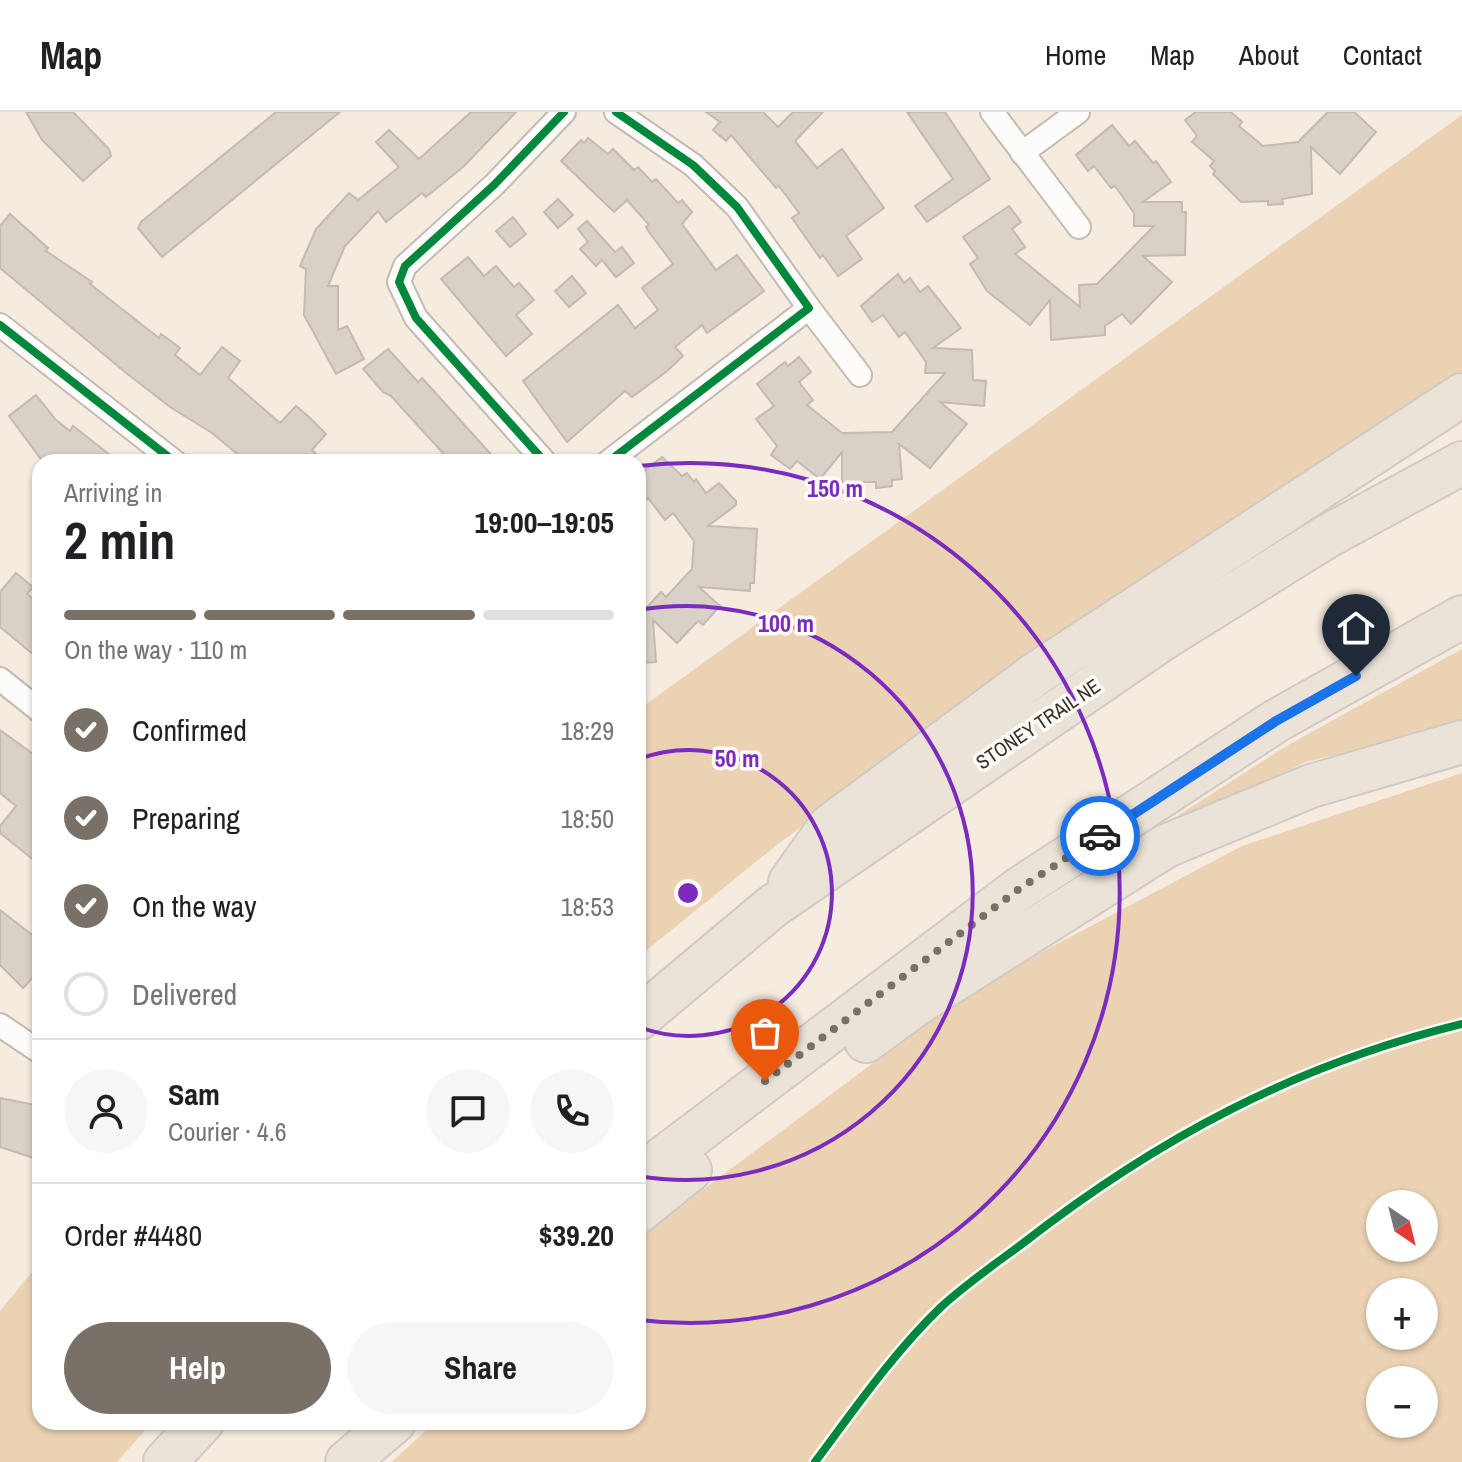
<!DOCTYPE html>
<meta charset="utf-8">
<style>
:root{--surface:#fff;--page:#f6f6f6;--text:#202124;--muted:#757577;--line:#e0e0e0;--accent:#797168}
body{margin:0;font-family:"Archivo Narrow",sans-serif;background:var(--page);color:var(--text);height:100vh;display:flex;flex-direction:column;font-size:30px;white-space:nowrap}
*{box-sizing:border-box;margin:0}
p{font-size:26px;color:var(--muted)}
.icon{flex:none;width:44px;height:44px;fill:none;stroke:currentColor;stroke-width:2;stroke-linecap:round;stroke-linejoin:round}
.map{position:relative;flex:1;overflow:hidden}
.sheet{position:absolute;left:32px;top:342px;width:614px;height:976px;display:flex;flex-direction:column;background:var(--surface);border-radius:24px;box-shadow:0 2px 6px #0004}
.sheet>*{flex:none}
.needle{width:52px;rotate:145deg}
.fabs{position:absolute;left:1366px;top:1078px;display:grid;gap:16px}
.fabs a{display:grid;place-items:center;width:72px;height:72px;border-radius:50%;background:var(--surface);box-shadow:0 2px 6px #0004;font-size:40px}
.pin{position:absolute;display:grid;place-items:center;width:68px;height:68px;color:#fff;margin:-82px -34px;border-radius:50% 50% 50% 0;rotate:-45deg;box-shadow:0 0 8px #0007}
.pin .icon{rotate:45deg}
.courier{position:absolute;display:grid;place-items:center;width:80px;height:80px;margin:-40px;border:6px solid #1a73e8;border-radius:50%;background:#fff;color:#222;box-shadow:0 2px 10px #0007}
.summary em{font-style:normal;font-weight:700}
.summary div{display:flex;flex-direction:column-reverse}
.summary{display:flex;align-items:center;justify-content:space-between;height:136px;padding:0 32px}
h1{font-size:52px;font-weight:700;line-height:60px}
.bar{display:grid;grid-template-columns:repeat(4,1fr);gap:12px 8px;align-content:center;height:96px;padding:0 32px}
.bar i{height:10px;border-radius:6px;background:var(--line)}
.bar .current{background:var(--accent)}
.bar p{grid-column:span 4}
.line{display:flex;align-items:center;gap:20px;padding:0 32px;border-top:2px solid var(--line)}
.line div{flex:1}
.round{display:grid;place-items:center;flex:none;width:84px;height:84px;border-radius:42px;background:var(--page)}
ol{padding:0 32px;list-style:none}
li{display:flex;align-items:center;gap:24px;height:88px}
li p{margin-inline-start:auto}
li .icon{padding:8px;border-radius:50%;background:var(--accent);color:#fff;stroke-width:4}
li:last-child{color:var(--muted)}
li i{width:44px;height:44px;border:4px solid var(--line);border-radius:50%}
.cta{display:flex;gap:16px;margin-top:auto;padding:16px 32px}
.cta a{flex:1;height:92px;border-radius:48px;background:var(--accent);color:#fff;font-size:32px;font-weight:700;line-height:92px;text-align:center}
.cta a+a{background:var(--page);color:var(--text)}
header{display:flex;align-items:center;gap:48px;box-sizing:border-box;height:112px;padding:0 40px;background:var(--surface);border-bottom:2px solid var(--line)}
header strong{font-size:38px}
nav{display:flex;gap:44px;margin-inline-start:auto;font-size:28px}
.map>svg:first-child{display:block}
.green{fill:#ead2b3;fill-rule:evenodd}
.building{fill:#d9d1c7;stroke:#c2bbb1;stroke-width:2}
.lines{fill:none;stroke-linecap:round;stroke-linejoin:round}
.minor-casing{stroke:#c3bbb2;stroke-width:26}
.motorway-casing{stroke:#cfcac5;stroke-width:46}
.minor{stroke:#fefcfa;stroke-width:22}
.motorway{stroke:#ece3d8;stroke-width:42}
.cycleway-casing{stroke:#fffbf7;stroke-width:13}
.cycleway{stroke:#00873e;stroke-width:8}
.done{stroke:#797168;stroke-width:8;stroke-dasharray:0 14.4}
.route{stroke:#1a73e8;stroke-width:10}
.ring{fill:none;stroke:#7b2cbf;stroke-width:4}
.labels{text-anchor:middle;stroke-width:7;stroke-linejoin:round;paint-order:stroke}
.street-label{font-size:20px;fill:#363028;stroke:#fffbf7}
.centre{fill:#7b2cbf;stroke:#fffbf7;stroke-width:4}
.ring-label{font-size:24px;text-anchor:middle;font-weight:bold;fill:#7b2cbf;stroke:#fffbf7;stroke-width:7;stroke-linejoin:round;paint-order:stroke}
</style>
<header>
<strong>Map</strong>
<nav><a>Home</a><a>Map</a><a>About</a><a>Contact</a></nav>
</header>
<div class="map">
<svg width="1462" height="1350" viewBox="0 0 1462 1350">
<rect width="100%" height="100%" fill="#f5ebdf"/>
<g class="green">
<polygon points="1462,3 1462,264 1023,553 778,732 638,845 638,598"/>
<polygon points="1462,537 1462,614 1305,650 1101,753 1288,633"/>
<path d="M1462,661V1350H392L435,1310H638V1126L974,876L1242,734ZM1380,1092H1424V1136H1380ZM1380,1180H1424V1224H1380ZM1380,1268H1424V1312H1380Z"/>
<polygon points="40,1150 40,1310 152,1310 117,1350 0,1350 0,1199"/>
</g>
<g class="building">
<polygon points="26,0 73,0 109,37 111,44 83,69 42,28"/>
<polygon points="276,0 340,0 162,145 138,116 141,110"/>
<polygon points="471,0 516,0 463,55 426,85 422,81 386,110 378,99 345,134 328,174 338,174 338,218 347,214 364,247 336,262 304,203 306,157 300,154 316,117 349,81 358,88 399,55 376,30 389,18 419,47"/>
<polygon points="706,0 763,0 778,15 793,0 823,0 795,29 817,56 842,37 884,96 846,124 862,147 838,164 823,143 820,146 792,106 799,101 779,74 776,76 731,23 726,29 713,18 720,10"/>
<polygon points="907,0 945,0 990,67 927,110 915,94 953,67"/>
<polygon points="1196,0 1231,0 1242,10 1239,14 1263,34 1298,30 1328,0 1354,0 1376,20 1340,62 1311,35 1312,82 1282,87 1283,92 1268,93 1268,89 1241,90 1213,62 1215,59 1210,54 1214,49 1192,30 1197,24 1185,8"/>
<polygon points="1112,13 1129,34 1135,29 1153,51 1156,49 1171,70 1143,90 1182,90 1182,100 1186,100 1185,143 1143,144 1172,170 1131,212 1122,202 1105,214 1105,223 1051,228 1050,188 1030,213 987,179 970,152 978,146 963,125 1009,94 1021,110 1012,117 1025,135 1015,142 1080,195 1079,173 1097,172 1154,114 1134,114 1134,101 1115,74 1111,76 1094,54 1088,59 1076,43"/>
<polygon points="588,26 608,42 613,37 634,58 638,55 652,70 656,67 678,91 682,88 692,100 682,112 716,158 737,143 764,179 707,221 702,213 675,235 683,244 666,260 632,285 625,279 567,330 523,269 618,193 635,216 658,198 642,176 673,152 649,120 646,115 649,113 627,88 614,100 561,49 581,28 584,31"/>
<polygon points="558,87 573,103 558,116 544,100"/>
<polygon points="10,102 48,136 46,139 92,170 90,172 159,226 161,222 180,236 175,243 200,263 222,235 240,249 228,266 280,311 296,294 309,305 326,322 312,338 325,350 247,350 212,321 170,295 125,260 0,156 0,114"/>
<polygon points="513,105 526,122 510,135 496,119"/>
<polygon points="587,109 615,140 622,135 634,151 616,165 602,148 596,154 580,137 588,130 578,117"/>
<polygon points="468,145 484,164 496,154 514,175 519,171 534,188 516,203 532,222 506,244 441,167"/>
<polygon points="898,162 904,171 910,166 920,180 928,174 961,216 933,236 972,238 973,268 986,269 984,294 940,290 967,312 930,356 899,332 902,367 892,368 892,374 876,376 876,370 842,370 842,340 820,367 797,349 790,357 771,343 777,334 756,307 774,294 757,272 785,250 788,254 799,245 811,260 799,270 813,288 807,293 842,321 892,320 945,261 925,261 926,250 905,220 899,225 883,203 872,210 861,194"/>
<polygon points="572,164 586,181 569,195 555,179"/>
<polygon points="388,237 418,270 422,266 498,350 451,350 391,284 383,280 363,257"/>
<polygon points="36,283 56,308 70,319 73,314 119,350 43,350 9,304"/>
<polygon points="662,345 682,364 687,361 694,370 696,367 706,381 719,371 736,389 736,393 708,414 757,417 754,471 750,471 750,479 699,475 720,494 703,513 698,509 677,531 653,508 656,550 638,551 638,505 661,480 666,485 692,457 694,429 673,401 665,408 648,386 638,394 638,363"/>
<polygon points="16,461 33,475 27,482 40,492 40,548 0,515 0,480"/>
<polygon points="0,618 40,647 40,753 0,721 0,714 16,694 0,681"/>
<polygon points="0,798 40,829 40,858 23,876 0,853"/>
<polygon points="0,986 40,994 40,1048 0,1035"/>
</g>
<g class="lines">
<defs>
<g id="minor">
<polyline points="992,0 1079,115"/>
<polyline points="1022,41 1078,0"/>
<polyline points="809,196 860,263"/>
<polyline points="0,213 175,350"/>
<polyline points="545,350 416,206 399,170 405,154 494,73 564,0"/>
<polyline points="608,350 809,196 737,95 693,53 616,0"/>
<polyline points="0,567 40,599"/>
<polyline points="0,913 40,940"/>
</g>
<g id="motorway">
<polyline points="790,770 830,714 1037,561 1462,283"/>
<polyline points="638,907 773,794 1164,526 1326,425 1462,351"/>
<polyline points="866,929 915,893 1166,734 1311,674 1462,630"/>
<polyline points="638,1065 1019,777 1276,609 1462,505"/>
<polyline points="638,1100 690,1058"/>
<polyline points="165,1350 202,1310"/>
<polyline points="347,1350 394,1310"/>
</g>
</defs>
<use href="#minor" class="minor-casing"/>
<use href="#motorway" class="motorway-casing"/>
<use href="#minor" class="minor"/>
<use href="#motorway" class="motorway"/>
<defs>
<g id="cycleway">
<polyline points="0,213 175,350"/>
<polyline points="545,350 416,206 399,170 405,154 494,73 564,0"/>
<polyline points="608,350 809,196 737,95 693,53 616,0"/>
<path d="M815,1350C854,1298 894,1240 941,1195C966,1172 995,1152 1022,1132C1158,1026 1295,953 1462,912"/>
</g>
</defs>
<use href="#cycleway" class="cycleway-casing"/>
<use href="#cycleway" class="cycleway"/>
</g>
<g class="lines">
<polyline class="done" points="765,969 1019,777 1100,724"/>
<polyline class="route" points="1100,724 1276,609 1356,564"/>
</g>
<g class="ring">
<path d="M639 647A143 143 0 1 1 639 915"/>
<path d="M638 498A287 287 0 1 1 638 1064"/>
<path d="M639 354A430 430 0 1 1 639 1208"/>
</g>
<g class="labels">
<g class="street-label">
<text transform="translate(1038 612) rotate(-34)" y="7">STONEY TRAIL NE</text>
</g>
</g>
<circle cx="688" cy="781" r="12" class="centre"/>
<g class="ring-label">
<text x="835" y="385">150 m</text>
<text x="786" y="520">100 m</text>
<text x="737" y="655">50 m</text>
</g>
</svg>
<div class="fabs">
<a><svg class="needle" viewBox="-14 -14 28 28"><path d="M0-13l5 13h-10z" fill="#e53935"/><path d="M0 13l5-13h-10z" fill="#757577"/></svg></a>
<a>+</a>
<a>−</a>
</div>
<div class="pin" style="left:765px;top:969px;background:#ea580c"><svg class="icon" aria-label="bag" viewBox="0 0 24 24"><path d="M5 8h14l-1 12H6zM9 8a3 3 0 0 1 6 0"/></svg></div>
<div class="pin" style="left:1356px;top:564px;background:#1f2937"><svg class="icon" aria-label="home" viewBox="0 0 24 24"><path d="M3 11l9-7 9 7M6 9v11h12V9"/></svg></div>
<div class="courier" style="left:1100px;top:724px"><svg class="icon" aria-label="car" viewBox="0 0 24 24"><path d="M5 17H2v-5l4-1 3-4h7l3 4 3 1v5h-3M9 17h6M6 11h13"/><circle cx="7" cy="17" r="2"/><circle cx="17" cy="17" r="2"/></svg></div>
<section class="sheet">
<div class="summary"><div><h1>2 min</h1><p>Arriving in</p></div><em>19:00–19:05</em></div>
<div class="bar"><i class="current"></i><i class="current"></i><i class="current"></i><i></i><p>On the way · 110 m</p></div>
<ol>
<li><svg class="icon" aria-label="check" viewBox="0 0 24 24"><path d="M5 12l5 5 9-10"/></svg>Confirmed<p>18:29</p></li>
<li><svg class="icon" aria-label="check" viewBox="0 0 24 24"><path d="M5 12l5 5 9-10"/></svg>Preparing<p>18:50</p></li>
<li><svg class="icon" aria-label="check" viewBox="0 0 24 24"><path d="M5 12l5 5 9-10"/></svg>On the way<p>18:53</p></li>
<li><i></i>Delivered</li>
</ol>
<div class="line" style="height:144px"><a class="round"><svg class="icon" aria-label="person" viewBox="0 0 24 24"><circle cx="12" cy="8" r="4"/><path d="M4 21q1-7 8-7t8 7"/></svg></a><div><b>Sam</b><p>Courier · 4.6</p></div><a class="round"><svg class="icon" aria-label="chat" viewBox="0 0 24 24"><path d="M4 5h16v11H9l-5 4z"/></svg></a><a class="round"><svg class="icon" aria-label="phone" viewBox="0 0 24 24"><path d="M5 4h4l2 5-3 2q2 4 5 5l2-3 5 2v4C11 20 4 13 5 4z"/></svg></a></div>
<div class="line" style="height:104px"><div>Order #4480</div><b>$39.20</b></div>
<div class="cta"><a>Help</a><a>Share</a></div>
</section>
</div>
